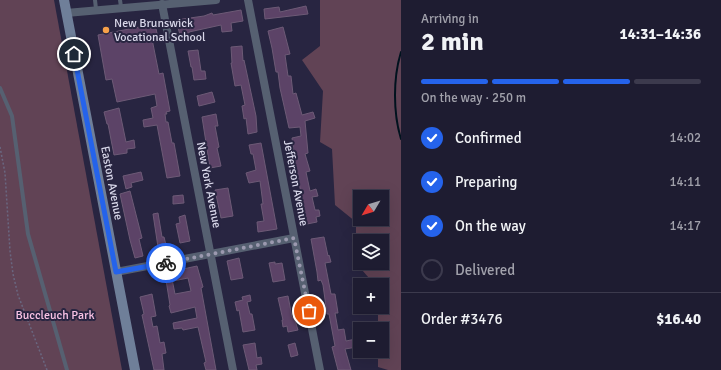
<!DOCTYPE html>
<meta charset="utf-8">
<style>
:root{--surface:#1e1c31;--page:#262539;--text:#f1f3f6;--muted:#a1a1ab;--line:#3c3a4d;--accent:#2563eb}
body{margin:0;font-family:Signika,sans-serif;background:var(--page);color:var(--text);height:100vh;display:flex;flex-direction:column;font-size:15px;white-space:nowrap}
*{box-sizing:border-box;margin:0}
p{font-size:13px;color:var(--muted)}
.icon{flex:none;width:22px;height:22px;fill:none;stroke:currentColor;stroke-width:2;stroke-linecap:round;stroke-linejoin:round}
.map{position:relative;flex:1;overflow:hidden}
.side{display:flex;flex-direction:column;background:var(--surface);width:320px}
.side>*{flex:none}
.needle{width:26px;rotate:232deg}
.fabs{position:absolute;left:353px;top:190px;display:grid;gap:8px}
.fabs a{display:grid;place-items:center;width:36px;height:36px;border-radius:0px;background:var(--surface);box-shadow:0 4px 16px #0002,0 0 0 1px var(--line);font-size:20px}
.pin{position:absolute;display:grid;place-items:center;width:34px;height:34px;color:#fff;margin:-17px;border:2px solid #fff;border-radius:50%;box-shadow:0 1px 4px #0007}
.courier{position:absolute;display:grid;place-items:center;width:40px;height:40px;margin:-20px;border:3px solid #2563eb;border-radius:50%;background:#fff;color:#222;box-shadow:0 1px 5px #0007}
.summary em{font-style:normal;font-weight:700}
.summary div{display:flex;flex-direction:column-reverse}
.summary{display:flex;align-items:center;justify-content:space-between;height:68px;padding:0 20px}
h1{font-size:26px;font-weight:700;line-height:30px}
.bar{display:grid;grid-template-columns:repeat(4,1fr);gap:6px 4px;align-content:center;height:48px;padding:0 20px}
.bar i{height:5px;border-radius:3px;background:var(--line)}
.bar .current{background:var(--accent)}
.bar p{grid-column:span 4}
.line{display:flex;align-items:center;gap:10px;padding:0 20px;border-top:1px solid var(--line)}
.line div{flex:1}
ol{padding:0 20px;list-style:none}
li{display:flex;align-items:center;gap:12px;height:44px}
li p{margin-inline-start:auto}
li .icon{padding:4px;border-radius:50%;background:var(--accent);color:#fff;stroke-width:4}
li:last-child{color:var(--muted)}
li i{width:22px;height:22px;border:2px solid var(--line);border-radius:50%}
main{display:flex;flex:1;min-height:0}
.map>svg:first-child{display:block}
.green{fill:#614355;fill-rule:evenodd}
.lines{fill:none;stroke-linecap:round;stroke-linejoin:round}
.stream{stroke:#00121e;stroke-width:2}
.building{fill:#5c4367;stroke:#6d5a76}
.path{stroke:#6a6780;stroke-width:1.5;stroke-dasharray:2 2;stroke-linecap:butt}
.lane{stroke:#566071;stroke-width:4}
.street{stroke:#566071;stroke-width:8}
.secondary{stroke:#6f7f99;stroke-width:10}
.done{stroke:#9b99af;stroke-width:4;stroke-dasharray:0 7.2}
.route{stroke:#2563eb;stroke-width:5}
.poi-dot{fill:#f7a149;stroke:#282541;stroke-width:1.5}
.labels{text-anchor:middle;stroke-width:4;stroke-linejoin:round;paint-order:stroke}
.poi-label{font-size:12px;fill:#d9d8ea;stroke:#282541;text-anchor:start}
.street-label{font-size:12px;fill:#d9d8ea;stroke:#282541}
.park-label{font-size:12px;fill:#f9c2e4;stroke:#282541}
</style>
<main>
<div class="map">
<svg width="401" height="370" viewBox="0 0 401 370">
<rect width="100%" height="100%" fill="#282541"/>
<g class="green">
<polygon points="0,0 54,0 122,370 0,370"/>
<path d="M320,0H401V370H388L378,367V351H382V329H378V307H382V285H375L356,263V222L335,205L332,149L320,142L323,91L302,60L320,46ZM360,197H382V219H360ZM360,241H382V263H360Z"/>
</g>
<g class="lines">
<path class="stream" d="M401,52C393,78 393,113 401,139"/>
</g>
<g class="building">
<polygon points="306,6 308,14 265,19 264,9 279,7 280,12"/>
<polygon points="241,10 243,21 231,23 232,31 222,32 221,25 189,32 189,33 180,35 176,20 204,16 212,13 213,15"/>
<polygon points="155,24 158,38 152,39 159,74 163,73 170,111 166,112 167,114 165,114 166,122 168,122 172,143 174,143 180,176 167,178 157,125 144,127 143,120 153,118 151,108 157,106 155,94 117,102 112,79 106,80 98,35"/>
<polygon points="283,27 290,54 285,55 288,76 291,76 293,94 296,93 302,115 313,112 315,118 305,121 308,153 305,154 310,171 306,172 310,191 316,189 318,196 312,197 315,210 319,210 320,216 316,217 317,222 307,224 295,162 292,138 301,136 300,127 289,128 280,88 278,72 276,72 272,48 268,31"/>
<polygon points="242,46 243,61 244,60 256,116 257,132 248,134 246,118 244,119 242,106 245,105 241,85 235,86 231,63 232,63 231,47"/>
<polygon points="198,50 201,71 205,71 206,79 194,80 192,67 191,67 188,51"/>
<polygon points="212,92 215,102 199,106 197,96"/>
<polygon points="119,108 126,142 134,140 135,148 127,149 127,153 114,155 108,124 107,124 104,112"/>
<polygon points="216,114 218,126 215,126 219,147 217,148 221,166 210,168 202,117"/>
<polygon points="261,143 277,229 258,232 257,222 264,221 261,204 263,204 260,181 249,183 246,173 256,170 253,154 251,154 249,145"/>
<polygon points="141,172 143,180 131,183 132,187 126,189 123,176"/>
<polygon points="228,188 233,216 221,218 215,190"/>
<polygon points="130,191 142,238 139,239 143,256 135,258 130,240 120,194"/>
<polygon points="183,195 184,203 173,204 173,196"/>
<polygon points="158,213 162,237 164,237 166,245 158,247 153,214"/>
<polygon points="185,215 190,241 180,243 176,224 180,223 179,217"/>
<polygon points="324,237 328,256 329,255 331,262 325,263 331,294 335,294 338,313 335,313 338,330 344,329 346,341 356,339 357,347 345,349 351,370 338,370 332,347 335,346 329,314 327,314 323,285 321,280 318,281 317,272 311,239"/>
<polygon points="239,258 243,278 231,280 227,261"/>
<polygon points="275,262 275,264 282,263 285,280 273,282 269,263"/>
<polygon points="197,266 203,287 201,288 216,370 206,370 204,363 206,362 198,327 183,330 182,328 174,329 173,323 197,318 195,307 171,313 169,306 170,305 166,280 172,279 175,294 191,291 188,278 173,281 171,274 183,271 183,269"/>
<polygon points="152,294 156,316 151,317 153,327 157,326 160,343 164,342 166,353 162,354 164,370 154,370 142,315 144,314 140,297"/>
<polygon points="250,295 251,301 247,302 250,314 252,314 255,330 243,332 239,310 237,311 235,302 243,300 242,297"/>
<polygon points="288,296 292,317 294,317 298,330 288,332 287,326 283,327 282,320 283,320 278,298"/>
<polygon points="255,343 257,358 261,357 262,364 256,365 257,370 249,370 243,345"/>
<polygon points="295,343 298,355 291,357 288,345"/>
</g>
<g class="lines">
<polyline class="path" points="0,147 5,173 10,251 13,274 18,295 47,370"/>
<g class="lane">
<polyline points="95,0 96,9"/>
<polyline points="120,0 121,7"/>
<polyline points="0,88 12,116 28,234 67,370"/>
</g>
<g class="street">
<polyline points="248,0 320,370"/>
<polyline points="162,4 233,370"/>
<polyline points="66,13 216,0"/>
<polyline points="116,272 294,238"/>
</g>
<polyline class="secondary" points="64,0 135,370"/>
</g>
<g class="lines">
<polyline class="done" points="166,263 294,238 309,311"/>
<polyline class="route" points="74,54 116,272 166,263"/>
</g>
<circle class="poi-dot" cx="106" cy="30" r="4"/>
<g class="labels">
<g class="poi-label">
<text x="114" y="27">New Brunswick<tspan x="114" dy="14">Vocational School</tspan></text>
</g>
<g class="street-label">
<text transform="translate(112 183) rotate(79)" y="4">Easton Avenue</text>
<text transform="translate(296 183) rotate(79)" y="4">Jefferson Avenue</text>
<text transform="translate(209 185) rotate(79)" y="4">New York Avenue</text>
</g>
<g class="park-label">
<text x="55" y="319">Buccleuch Park</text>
</g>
</g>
</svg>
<div class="fabs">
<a><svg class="needle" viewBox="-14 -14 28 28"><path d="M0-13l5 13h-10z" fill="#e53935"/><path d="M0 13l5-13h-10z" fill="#a1a1ab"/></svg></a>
<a><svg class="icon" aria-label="layers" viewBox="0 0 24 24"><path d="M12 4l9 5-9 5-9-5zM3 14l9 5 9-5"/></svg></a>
<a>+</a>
<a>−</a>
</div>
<div class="pin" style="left:309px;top:311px;background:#ea580c"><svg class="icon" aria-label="bag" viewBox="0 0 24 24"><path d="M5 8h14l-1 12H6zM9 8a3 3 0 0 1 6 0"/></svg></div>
<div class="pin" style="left:74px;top:54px;background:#1f2937"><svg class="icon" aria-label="home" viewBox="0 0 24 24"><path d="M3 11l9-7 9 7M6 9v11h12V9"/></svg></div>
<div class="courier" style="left:166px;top:263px"><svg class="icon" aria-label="bike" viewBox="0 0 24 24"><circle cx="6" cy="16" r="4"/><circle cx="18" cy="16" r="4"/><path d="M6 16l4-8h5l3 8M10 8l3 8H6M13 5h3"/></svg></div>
</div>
<section class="side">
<div class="summary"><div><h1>2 min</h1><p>Arriving in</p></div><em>14:31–14:36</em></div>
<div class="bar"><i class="current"></i><i class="current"></i><i class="current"></i><i></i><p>On the way · 250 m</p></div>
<ol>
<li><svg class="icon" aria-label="check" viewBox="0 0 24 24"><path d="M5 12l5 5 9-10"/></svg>Confirmed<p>14:02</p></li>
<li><svg class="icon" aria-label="check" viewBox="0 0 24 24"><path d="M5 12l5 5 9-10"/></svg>Preparing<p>14:11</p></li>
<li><svg class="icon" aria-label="check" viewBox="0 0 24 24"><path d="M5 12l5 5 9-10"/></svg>On the way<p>14:17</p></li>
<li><i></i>Delivered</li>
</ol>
<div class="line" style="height:52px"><div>Order #3476</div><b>$16.40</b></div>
</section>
</main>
